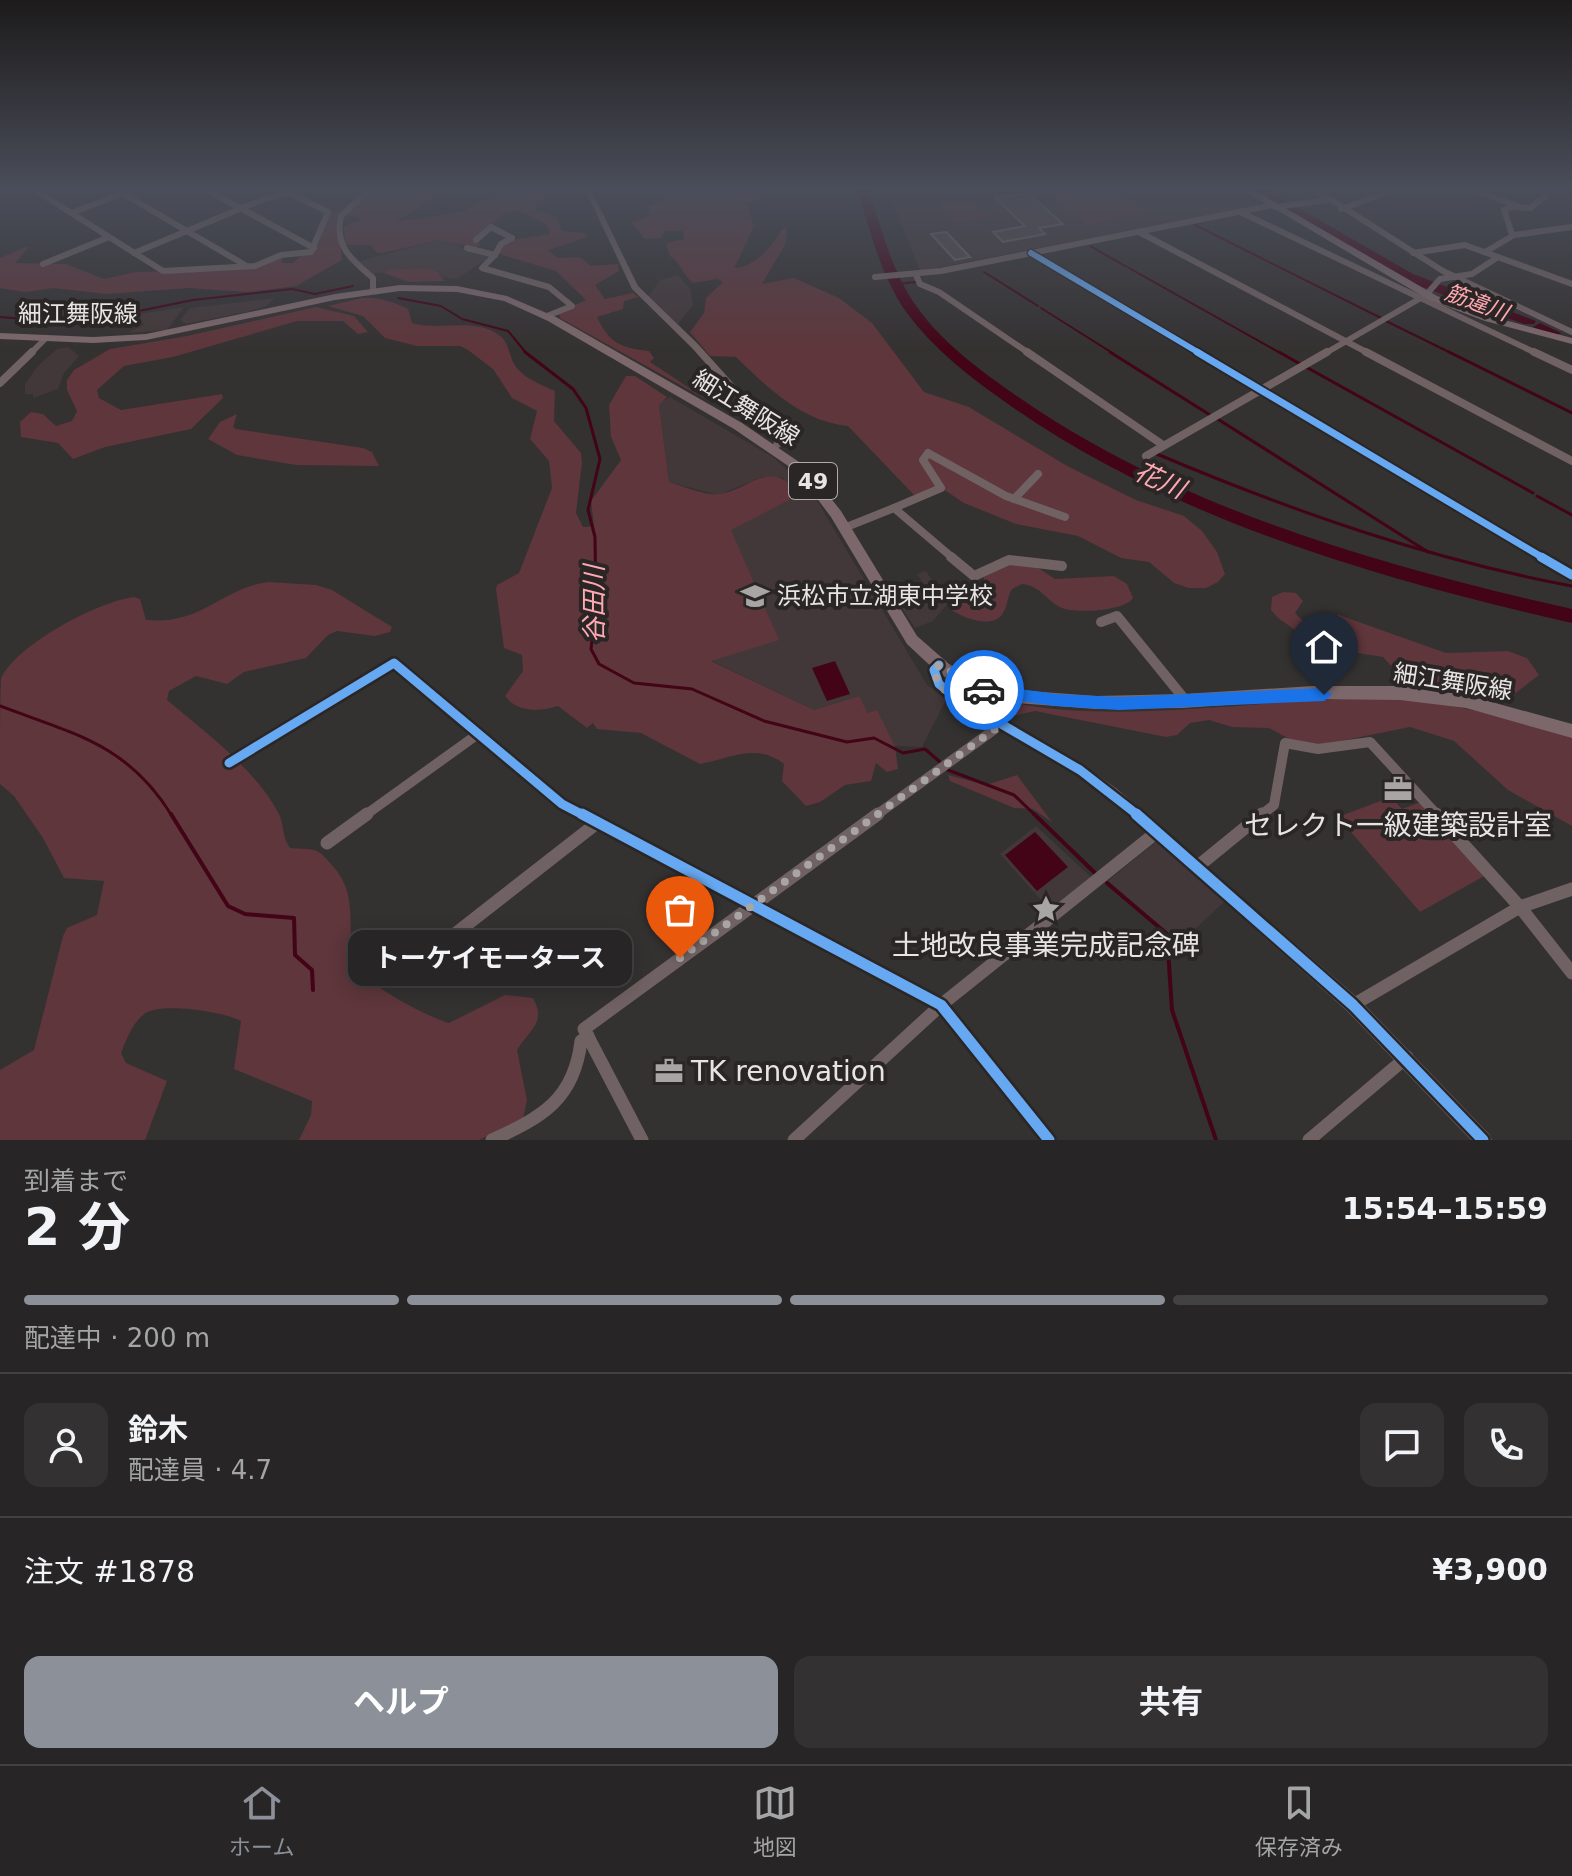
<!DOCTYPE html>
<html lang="ja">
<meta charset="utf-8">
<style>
:root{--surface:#272525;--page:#333132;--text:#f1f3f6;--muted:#a4a5a7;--line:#434242;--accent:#8c9099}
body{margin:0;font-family:"DejaVu Sans","Noto Sans JP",sans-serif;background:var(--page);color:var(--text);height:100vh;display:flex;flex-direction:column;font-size:30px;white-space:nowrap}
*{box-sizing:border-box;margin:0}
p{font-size:26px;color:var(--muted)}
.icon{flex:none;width:44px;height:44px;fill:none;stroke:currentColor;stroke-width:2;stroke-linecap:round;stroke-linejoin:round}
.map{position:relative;height:1140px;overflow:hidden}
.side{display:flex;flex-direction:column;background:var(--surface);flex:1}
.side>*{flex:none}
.pin{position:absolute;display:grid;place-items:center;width:68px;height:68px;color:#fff;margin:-82px -34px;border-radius:50% 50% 50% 0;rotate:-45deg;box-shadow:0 0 8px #0007}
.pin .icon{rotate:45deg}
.courier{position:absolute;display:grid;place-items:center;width:80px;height:80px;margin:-40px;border:6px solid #1a73e8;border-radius:50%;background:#fff;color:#222;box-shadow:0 2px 10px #0007}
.bubble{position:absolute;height:56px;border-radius:16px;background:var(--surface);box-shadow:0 4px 20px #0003,0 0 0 2px var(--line);font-size:26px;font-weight:700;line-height:56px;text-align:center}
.headline em{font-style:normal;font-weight:700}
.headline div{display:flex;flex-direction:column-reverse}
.headline{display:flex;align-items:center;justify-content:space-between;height:136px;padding:0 24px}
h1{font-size:52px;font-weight:700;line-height:60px}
.bar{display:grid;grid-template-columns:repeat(4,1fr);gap:12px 8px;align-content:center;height:96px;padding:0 24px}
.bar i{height:10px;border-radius:6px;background:var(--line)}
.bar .active{background:var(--accent)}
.bar p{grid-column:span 4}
.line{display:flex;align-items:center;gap:20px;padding:0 24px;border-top:2px solid var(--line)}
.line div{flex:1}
.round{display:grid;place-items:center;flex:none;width:84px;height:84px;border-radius:16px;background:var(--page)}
.primary-button{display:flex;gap:16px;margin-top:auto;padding:16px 24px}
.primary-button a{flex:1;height:92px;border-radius:16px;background:var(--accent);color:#fff;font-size:32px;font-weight:700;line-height:92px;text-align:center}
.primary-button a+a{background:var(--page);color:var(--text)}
.tabs{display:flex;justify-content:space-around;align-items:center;height:112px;border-top:2px solid var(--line);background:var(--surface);font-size:22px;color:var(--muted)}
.tabs a{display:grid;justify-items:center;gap:4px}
.tabs .active{color:var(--accent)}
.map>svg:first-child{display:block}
.built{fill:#433839}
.green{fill:#5e363b}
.water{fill:#420416}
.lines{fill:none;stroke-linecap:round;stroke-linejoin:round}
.stream-far2{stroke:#420416;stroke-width:2}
.stream-far1{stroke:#420416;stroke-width:3}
.stream{stroke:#420416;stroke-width:4}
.river{fill:#420416;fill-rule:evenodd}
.building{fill:#554749;stroke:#696767;stroke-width:2}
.minor-far3{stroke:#706162;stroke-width:6}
.minor-far2{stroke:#706162;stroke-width:8}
.minor-far1{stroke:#706162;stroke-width:10}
.minor{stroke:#706162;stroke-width:13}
.tertiary{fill:#706162;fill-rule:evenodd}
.primary{fill:#7c686b;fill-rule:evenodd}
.cycleway-far3-casing{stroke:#2b2626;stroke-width:9}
.cycleway-far2-casing{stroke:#2b2626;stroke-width:11}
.cycleway-far1-casing{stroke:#2b2626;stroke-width:14}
.cycleway-casing{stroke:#2b2626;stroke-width:16}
.cycleway-far3{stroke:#66a8f1;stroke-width:6}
.cycleway-far2{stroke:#66a8f1;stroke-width:7}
.cycleway-far1{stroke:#66a8f1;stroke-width:9}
.cycleway{stroke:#66a8f1;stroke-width:11}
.route{fill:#1a73e8}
.done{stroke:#a9a5a5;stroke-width:8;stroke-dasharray:0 14.4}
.labels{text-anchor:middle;stroke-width:8;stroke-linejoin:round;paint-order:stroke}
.far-water-label{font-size:22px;font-style:italic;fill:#ffa8b2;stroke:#2b2626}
.shield{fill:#2b2626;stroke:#afabab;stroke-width:2}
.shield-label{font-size:22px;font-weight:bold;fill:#e8e4e4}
.street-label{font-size:24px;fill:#e8e4e4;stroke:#2b2626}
.poi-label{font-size:24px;fill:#e8e4e4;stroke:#2b2626;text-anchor:start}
.water-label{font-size:26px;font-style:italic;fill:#ffa8b2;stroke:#2b2626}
.near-poi-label{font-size:28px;fill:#e8e4e4;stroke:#2b2626}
</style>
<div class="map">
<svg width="1572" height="1140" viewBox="0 0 1572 1140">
<rect width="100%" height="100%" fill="#343131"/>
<g class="built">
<polygon points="888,190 1235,190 1260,205 920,271"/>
<polygon points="440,240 453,241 463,249 492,255 457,279 440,277 420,268 372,274 356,262"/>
<polygon points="678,275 691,290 693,305 678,324 648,297 660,280"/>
<polygon points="275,298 266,306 250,311 186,324 180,320 190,308"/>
<polygon points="184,307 167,330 127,333 145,324 137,322 139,314"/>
<polygon points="68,347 79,356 64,373 58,389 33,398 33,394 25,394 25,384 37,367 57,349"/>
<polygon points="670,397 773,457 812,492 927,685 946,700 922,747 895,746 877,711 868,713 859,696 814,710 704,657 638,536 792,492 783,478 762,477 718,495 669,482 659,404"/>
<polygon points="926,571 947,604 933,621 915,628 898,602 928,592 917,574"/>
<polygon points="1036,826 1091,877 1050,910 1000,854"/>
<polygon points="1156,842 1226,900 1171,952 1169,933 1108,881"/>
</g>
<g class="green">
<path d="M371,190L434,191V196L396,222L461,212L503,190H556V194L536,202L535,211L557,217L562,231L585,233L588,237L548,250L558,258L580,257L591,266L618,264L619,271L595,285L605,299L633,293L638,297L624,301L623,309L597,317C609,343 621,348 649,351L654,358L650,362L709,401L560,318L559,313L586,300L556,271L499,254L502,247L513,240L550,234L548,226C506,200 507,210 474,241L481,244L476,248L440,240L382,253L376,252L371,245H345L344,227L361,219L346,214Z"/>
<path d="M659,190H767L762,198L746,203L754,227L734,268C752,269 775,244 782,229L787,228L786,243L762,284L794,278L839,298L872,323L924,392L969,407L1069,467L1136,500L1184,516L1202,531L1217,552L1225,574L1218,582L1206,588H1189L1174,583L1149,562L1121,558L1078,536L1016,524L964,503L943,489L914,495L848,426C802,422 768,388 736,357L710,356L690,332L704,313L706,298L723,282L718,279L693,283C682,274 681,263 670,256L666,243L684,239L683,231H665L661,238L645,239L631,222L650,216L648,207L665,200Z"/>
<polygon points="1046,190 1114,190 1145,214 1087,225"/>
<polygon points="950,202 977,205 990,218 953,223 938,204"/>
<polygon points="335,210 340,211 337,219 342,260 296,286 247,292 188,288 107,294 53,288 26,292 0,288 0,258 26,247 29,247 15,263 66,264 104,279 136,272 247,269 283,257 282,263 293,263 301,256 316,250 330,213"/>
<polygon points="420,268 436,271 445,281 408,282 384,273 388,270"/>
<path d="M362,298C379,297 393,302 408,309L412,323C437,331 476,317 499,335C507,341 508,348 511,357C517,376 538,383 555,391L554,421L581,453L582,462L576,513L583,527L594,526L591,501L621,460L611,437L609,405L626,376H635L667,397L659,405L669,482C683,486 705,496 719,494C744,492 765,463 790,484L792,492L789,500L731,530L779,640L711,661L814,710L859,696L868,713L877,710L895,746L898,769L887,772L876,763L871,781L845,785L820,802L806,806L782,781L784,764C756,742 729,759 700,764L641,733L597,729L593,723L587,728L558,706C540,712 516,712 505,696L523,671L522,655L504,648L496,589L497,585L519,573L552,488L549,461L530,439L537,411L512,398L493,369L468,350L460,346H417L385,338L363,316L328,306Z"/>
<polygon points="316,307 354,316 368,332 358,334 343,321 297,321 173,357 124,366 97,390 99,398 121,410 222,394 223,398 191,429 105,447 73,459 58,443 21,437 20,422 31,412 43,414 56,426 72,421 77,411 67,390 67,380 74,370 110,349 187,336"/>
<polygon points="237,414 233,427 236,429 363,448 372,452 379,466 296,465 237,455 208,439 220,422"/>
<path d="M1015,562L1040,569L1055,579L1114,576L1127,584L1133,598C1125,611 1079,613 1065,609C1048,604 1041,585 1022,584L1012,589C1007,597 1008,606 1003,613C993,630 963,618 950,609L949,604L982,596L984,577Z"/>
<path d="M268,582L316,585L332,590L392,627L390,632L375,636L337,631L328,635L306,658L244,672L227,684L196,676L169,691L167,700C206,733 253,767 278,812C285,824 281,836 290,848C297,849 307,848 314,850C322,852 327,860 332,865C364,899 340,937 360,970C369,986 430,1018 449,1023L505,995L533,998C547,1023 529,1030 517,1050L527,1100L523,1119L479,1140H299L311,1115L312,1101L234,1069L241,1021C225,1012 158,1001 143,1015C133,1023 126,1040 121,1053L126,1063L167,1081L145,1140H0V1070L34,1050L63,936L67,928L97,915L104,881L64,878L43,838L14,796L0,784C0,763 0,694 1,679C15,645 99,601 134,597L140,599L146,620C203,625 219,589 268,582Z"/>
<polygon points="1296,593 1303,601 1295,613 1303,621 1339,615 1446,653 1508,651 1527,658 1539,675 1508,699 1406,682 1383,657 1319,647 1278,618 1271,610 1272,597 1283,592"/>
<path d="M948,679C1059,743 1272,692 1400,699C1459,703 1515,721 1572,737V826L1508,790L1454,741L1410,727L1321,745L1289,739L1269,728L1232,727L1209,720L1190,723L1177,735L1166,737L1035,711L1004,718L966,699L944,682V678Z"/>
<polygon points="948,775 986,785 1017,775 1052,822 1033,809 1014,808 950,781"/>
<polygon points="1391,797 1402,809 1421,802 1486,875 1420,912 1338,817"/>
</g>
<g class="water">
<polygon points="835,661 850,694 827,701 812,668"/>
<polygon points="1035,832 1068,867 1037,891 1005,855"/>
</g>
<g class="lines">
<g class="stream-far2">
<polyline points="1195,225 1381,318"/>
<polyline points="1090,246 1127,267"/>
<polyline points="1129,268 1282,354"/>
<polyline points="984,272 1038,306"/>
<polyline points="897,284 916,282"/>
<polyline points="398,298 441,306 462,319 508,331 527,354"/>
<polyline points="1041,308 1114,354"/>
<polyline points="0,317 79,323 193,300 292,289 315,294 353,286"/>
<polyline points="1386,321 1453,354"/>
</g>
<g class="stream-far1">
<polyline points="525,352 573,389 586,408 600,459 588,510 595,537 596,608 591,649 599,664 634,683 692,689 764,721 847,742 874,738 903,753 925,749 940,762"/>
<polyline points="1110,352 1210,415"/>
<polyline points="1279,352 1300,364"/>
<polyline points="1449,352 1572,413"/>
<polyline points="1306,367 1533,493"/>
<polyline points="1216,418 1428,552"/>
<path d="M1157,454C1292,511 1428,559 1572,586"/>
<polyline points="1537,496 1572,515"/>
<path d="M0,706C74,734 128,744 172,816"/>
<polyline points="948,770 1014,795 1036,816"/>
</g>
<g class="stream">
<polyline points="171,814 228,906 245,914 294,918 295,955 312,970 313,990"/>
<polyline points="1034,814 1095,873"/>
<polyline points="1107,883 1167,934 1172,1010 1216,1140"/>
</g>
<g class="river">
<path d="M857,190H868C882,229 892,273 917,307C941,341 977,368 1011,392C1173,507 1380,566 1572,609V623C1377,579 1164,517 1001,399C967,375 932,347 907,313C881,277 871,232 857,190Z"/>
<polygon points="1253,190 1267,190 1413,274 1536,321 1534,324 1524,324 1403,280"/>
<polygon points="1540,323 1561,333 1554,337 1533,327"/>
</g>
</g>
<g class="building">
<polygon points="1028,193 1063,224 1039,228 1045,234 1003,242 993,232 1025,226 995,198"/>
<polygon points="946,232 970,257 955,260 931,234"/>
<polygon points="666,906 688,932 673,945 651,919"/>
</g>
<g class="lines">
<g class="minor-far3">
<polyline points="35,190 163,271 255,266 281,255 311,252 328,212 290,193"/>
<polyline points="117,190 245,265"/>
<polyline points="207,190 314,248"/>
<path d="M369,190L341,216C334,247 352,260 373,278V291"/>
<polyline points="1316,190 1443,271 1572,332"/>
<polyline points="1472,190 1516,205 1504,210 1512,234"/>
<polyline points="1275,207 1328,200"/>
<polyline points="1516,207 1530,208 1546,196"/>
<polyline points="1341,209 1393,190"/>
<polyline points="1240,212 1538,354"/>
<polyline points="71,213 132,190"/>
<polyline points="1139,232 1370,354"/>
<polyline points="476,240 491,227 512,238 501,244 495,255"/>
<polyline points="467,248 495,255 482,268 549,287 572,306 547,316"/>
<polyline points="1485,252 1514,235 1572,227"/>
<polyline points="134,253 264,199 295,191"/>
<polyline points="1031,253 1201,354"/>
<polyline points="1413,253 1465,245 1572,284"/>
<polyline points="43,264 109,237"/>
<polyline points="916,275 920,284 939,292 1030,354"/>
<polyline points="875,277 941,271 1273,205"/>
<polyline points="30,354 46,338"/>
<polyline points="1324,354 1426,295 1440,279 1472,274 1498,257"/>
</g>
<g class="minor-far2">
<polyline points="1027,352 1163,445"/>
<polyline points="1197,352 1545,559"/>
<polyline points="1366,352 1572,461"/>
<polyline points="1534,352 1572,370"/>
<polyline points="0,383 32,352"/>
<polyline points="1146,456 1327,352"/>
<polyline points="1014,499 1038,474"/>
<polyline points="894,508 941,488 923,460 928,453 1006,496 1065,517"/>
<polyline points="844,528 894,508 954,559"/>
</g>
<g class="minor-far1">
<polyline points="951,557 974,576 1009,560 1062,566"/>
<polyline points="1541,557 1572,575"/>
<polyline points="1101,622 1117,616 1186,701"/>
<polyline points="229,763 394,663 562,804 585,816"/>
<polyline points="364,816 478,734"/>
<polyline points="875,816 995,729 999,722"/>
<polyline points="1260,816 1274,805 1285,743 1318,749 1370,742 1438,816"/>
</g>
<g class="minor">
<polyline points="582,814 941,1005 1049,1140"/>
<polyline points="1436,814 1520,907 1572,973"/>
<polyline points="327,843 367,814"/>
<polyline points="1197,867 1262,814"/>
<polyline points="405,973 597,823"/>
<polyline points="1353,1005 1520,907 1572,889"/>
<path d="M492,1140C542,1117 574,1100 581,1041L588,1036"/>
<polyline points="642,1140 584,1029 878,814"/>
<polyline points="794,1140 941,1005 1157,832"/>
<polyline points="1309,1140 1407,1057"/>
</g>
<g class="tertiary">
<polygon points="582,190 589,190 597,202 638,286 698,344 780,435 784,444 773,452 768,449 774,443 772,438 692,348 632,289 591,202"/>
<polygon points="939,660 943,661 945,665 941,671 944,681 959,693 1085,766 1117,789 1359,999 1489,1134 1492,1140 1471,1140 1347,1011 1107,797 1075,774 951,701 935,688 928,670 935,661"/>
</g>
<g class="primary">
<polygon points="1243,190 1254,190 1437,296 1493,317 1572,338 1572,344 1485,321 1429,300"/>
<polygon points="400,285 457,286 507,296 556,317 742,423 805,466 841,511 917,636 949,664 985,684 1016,690 1096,696 1183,694 1313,686 1400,686 1466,695 1572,724 1572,738 1466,708 1400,700 1313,699 1183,708 1096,709 1016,703 975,694 938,673 907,644 831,517 797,472 734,429 548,321 504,301 457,292 400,291 335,300 146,340 93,343 0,339 0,333 93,337 146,334 335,294"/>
</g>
<defs>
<polyline id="cycleway-far3" points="1031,253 1201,354"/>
<polyline id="cycleway-far2" points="1197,352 1545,559"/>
<g id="cycleway-far1">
<polyline points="1541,557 1572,575"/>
<polyline points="939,665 934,670 939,684 955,697 1080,770 1139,816"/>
<polyline points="229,763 394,663 562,804 585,816"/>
</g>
<g id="cycleway">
<polyline points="582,814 941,1005 1049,1140"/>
<polyline points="1136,814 1353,1005 1483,1140"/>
</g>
</defs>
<use href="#cycleway-far3" class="cycleway-far3-casing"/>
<use href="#cycleway-far2" class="cycleway-far2-casing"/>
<use href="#cycleway-far1" class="cycleway-far1-casing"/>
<use href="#cycleway" class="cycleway-casing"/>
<use href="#cycleway-far3" class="cycleway-far3"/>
<use href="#cycleway-far2" class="cycleway-far2"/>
<use href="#cycleway-far1" class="cycleway-far1"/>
<use href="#cycleway" class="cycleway"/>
</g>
<linearGradient id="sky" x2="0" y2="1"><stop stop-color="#1d1b1b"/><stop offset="0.54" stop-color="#4a4e5a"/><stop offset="1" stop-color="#4a4e5a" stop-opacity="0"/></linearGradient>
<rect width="1572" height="350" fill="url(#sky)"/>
<polygon class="route" points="984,684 1056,694 1119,697 1324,688 1332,695 1324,701 1119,710 1056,706 984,696 977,690"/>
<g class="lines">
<path class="done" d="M680,958L995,729L999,722C977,710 939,697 934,670L939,665L984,690"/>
</g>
<defs>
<symbol id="school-bare" viewBox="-9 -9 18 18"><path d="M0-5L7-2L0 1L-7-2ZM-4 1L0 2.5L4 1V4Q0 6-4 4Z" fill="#a9a5a5" stroke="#2b2626" stroke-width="2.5" paint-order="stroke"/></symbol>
<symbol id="office-bare" viewBox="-9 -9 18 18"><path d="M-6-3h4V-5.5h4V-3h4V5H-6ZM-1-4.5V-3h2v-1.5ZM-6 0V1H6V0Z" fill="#a9a5a5" stroke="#2b2626" stroke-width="2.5" paint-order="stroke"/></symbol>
<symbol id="sight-bare" viewBox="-9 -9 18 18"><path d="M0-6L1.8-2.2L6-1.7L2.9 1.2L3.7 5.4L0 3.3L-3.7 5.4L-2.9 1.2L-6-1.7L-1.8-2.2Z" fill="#a9a5a5" stroke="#2b2626" stroke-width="2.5" paint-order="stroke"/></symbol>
</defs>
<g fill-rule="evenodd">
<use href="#school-bare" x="735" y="576" width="40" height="40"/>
<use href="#office-bare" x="1378" y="769" width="40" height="40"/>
<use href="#sight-bare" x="1026" y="889" width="40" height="40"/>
<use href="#office-bare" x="649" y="1051" width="40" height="40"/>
</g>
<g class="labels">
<g class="far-water-label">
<text transform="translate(1477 302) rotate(20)" y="8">筋違川</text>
</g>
<rect class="shield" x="789" y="463" width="48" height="36" rx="6"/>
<g class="shield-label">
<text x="813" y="489">49</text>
</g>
<g class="street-label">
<text x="78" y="322">細江舞阪線</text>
<text transform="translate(746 408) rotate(32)" y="8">細江舞阪線</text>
<text transform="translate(1453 682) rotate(9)" y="8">細江舞阪線</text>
</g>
<g class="poi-label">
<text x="777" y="604">浜松市立湖東中学校</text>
</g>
<g class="water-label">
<text transform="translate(1160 480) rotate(24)" y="9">花川</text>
<text transform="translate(594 604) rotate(-90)" y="9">谷田川</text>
</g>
<g class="near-poi-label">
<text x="1398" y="835">セレクト一級建築設計室</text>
<text x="1046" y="955">土地改良事業完成記念碑</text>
<text x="691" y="1081" text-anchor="start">TK renovation</text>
</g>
</g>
</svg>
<div class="pin" style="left:680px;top:958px;background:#ea580c"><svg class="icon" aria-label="bag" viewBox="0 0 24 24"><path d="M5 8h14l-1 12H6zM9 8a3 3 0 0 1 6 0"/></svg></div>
<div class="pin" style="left:1324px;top:695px;background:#1f2937"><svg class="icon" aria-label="home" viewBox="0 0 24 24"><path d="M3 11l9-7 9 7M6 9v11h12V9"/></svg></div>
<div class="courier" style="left:984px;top:690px"><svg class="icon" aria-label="car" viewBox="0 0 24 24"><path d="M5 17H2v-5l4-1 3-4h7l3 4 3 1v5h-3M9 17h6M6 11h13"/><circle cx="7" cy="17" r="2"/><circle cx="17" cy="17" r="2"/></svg></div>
<div class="bubble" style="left:348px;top:930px;width:284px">トーケイモータース</div>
</div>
<section class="side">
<div class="headline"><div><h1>2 分</h1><p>到着まで</p></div><em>15:54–15:59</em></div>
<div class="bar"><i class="active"></i><i class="active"></i><i class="active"></i><i></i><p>配達中 · 200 m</p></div>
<div class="line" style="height:144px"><a class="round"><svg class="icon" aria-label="person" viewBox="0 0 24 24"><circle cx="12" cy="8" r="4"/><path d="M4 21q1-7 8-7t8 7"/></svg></a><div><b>鈴木</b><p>配達員 · 4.7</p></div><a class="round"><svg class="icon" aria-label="chat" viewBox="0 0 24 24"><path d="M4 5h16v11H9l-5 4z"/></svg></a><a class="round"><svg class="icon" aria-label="phone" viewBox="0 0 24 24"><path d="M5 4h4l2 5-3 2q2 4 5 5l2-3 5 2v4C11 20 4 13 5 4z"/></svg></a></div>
<div class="line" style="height:104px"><div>注文 #1878</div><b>¥3,900</b></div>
<div class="primary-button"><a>ヘルプ</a><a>共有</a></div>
</section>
<nav class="tabs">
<a class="active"><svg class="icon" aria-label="home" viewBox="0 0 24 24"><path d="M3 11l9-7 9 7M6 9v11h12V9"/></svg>ホーム</a>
<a><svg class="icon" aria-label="map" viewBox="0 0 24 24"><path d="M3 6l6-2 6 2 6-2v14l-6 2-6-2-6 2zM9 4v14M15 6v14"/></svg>地図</a>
<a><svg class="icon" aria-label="saved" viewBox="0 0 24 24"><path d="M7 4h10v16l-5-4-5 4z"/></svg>保存済み</a>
</nav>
